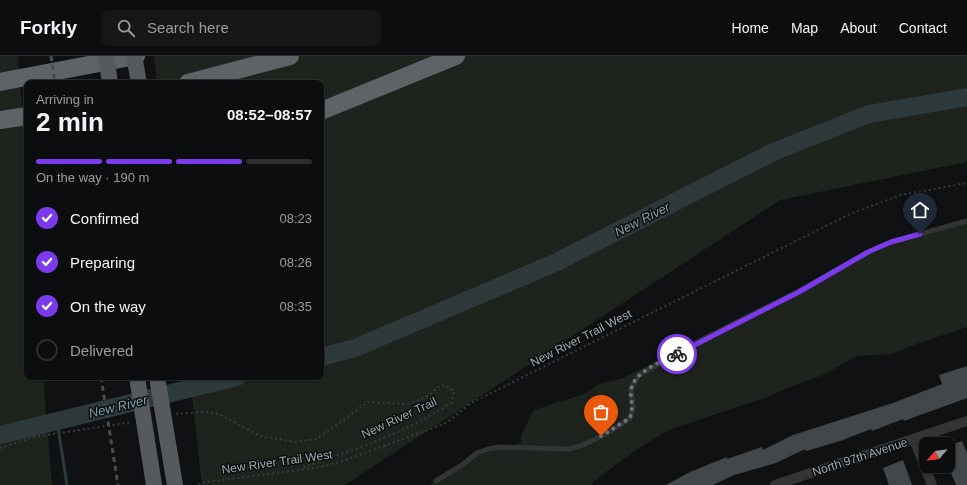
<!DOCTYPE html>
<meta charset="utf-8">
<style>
:root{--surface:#0c0d0e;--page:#151617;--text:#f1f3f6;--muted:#9a9c9e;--line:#2c2d2e;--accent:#7c3aed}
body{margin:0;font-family:Helvetica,sans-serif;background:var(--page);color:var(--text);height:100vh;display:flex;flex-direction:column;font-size:15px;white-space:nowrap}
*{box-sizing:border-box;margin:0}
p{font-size:13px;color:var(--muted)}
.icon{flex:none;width:22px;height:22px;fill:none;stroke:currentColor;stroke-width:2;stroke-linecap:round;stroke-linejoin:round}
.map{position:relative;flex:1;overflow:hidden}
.drawer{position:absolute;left:24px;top:24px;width:300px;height:300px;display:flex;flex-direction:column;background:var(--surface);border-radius:8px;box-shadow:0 1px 3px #0004,0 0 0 1px var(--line)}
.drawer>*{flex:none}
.needle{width:26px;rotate:242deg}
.buttons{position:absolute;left:919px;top:381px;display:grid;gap:8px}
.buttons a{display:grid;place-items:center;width:36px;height:36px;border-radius:8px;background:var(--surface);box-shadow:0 1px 3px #0004,0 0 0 1px var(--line);font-size:20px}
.pin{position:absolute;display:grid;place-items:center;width:34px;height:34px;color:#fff;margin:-41px -17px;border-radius:50% 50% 50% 0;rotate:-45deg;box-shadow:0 0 4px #0007}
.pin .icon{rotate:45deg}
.courier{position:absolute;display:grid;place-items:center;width:40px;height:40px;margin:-20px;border:3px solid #7c3aed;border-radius:50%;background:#fff;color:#222;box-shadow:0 1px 5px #0007}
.headline em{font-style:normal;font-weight:700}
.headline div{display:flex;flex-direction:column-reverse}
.headline{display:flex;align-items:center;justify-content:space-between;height:68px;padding:0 12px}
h1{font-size:26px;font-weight:700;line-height:30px}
.bar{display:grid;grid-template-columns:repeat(4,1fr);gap:6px 4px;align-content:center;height:48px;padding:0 12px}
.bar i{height:5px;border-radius:3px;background:var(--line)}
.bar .active{background:var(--accent)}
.bar p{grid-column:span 4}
ol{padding:0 12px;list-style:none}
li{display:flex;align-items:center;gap:12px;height:44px}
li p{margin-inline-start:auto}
li .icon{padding:4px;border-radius:50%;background:var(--accent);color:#fff;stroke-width:4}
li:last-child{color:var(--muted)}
li i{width:22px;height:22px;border:2px solid var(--line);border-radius:50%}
header{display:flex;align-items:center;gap:24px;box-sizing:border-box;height:56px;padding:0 20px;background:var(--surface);border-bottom:1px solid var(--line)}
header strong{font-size:19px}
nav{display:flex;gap:22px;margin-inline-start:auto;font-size:14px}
.search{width:280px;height:36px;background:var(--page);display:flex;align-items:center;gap:10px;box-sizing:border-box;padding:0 14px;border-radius:8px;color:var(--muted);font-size:15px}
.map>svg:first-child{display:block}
.green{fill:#1e241d}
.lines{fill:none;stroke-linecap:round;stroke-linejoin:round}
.stream{stroke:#2d393b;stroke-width:3}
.river{stroke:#2d393b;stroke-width:18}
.building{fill:#44474a}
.path{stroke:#383b3d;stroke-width:2;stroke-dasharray:2 3;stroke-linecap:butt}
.service{stroke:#323436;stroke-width:5}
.minor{stroke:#323436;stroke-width:10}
.motorway{stroke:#5e6367;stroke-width:18}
.rail{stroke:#494c4f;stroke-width:3;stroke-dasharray:5 4;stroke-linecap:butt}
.trunk-bridge{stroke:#565a5e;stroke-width:16}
.done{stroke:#6f767a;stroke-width:4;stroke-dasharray:0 7.2}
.route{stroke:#7c3aed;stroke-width:5}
.labels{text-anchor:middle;stroke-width:3;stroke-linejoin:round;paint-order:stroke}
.street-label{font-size:12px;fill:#a2acb2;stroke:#0b0c0d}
.water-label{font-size:13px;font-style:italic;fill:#7ba3ab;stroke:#0b0c0d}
</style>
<header>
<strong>Forkly</strong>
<div class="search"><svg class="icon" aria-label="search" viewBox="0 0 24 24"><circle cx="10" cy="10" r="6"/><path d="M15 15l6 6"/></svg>Search here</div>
<nav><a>Home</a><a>Map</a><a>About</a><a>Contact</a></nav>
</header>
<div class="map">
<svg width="967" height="429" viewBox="0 0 967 429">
<rect width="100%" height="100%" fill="#101112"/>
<g class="green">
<polygon points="0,0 18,0 27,116 27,321 43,321 52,429 0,429"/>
<polygon points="154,0 967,0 967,106 780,144 345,429 202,429 190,321 321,321 321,27 157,27"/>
<polygon points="967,166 967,271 916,288 892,298 857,300 823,319 787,332 768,341 671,373 639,392 599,421 591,429 429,429 475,399 521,387 521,379 534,354 584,338 599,328 623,322 862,201 898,185"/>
</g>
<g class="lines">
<polyline class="stream" points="57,365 67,429"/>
<g class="river">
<polyline points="321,301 355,292 557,206 773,96 869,58 967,41"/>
<polyline points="0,379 237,321"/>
</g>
</g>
<g class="building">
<polygon points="967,310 967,342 904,365 903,363 872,375 871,373 840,385 806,395 805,393 776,407 734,419 713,429 666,429 690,416 727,401 727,403 762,391 763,394 793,379 893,347 942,328 939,319"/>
<polygon points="962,385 967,397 967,429 956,429 948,409 948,390"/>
<polygon points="903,404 912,429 889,429 883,412"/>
</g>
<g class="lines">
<g class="path">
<path d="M176,358L204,356L219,358L260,380L296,386L317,383L368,346L409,348L428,340L438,331L445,329L454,335L451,347C406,377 351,395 300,412"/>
<polyline points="0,392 34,381 132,366"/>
<path d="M199,429L200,427L321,411L343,405L444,368C456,361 464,351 475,345L850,158L901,139L967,127"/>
</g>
<path class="service" d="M436,425L462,409L477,397L488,393L499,391L568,393C590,389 612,375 630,362L633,352L631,333L639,319L703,283L799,235L868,196L891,186L967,165"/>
<g class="minor">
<polyline points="914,383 932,429"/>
<polyline points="775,429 967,365"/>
</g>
<g class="motorway">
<polyline points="0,26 136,0"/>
<polyline points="188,27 290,0"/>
<polyline points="321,55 456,0"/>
<polyline points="0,64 27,60"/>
</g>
<g class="rail">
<polyline points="51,0 55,27"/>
<polyline points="101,321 118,429"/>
</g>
<g class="trunk-bridge">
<polyline points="106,0 110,27"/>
<polyline points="134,0 139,27"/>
<polyline points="137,321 154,429"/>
<polyline points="157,321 175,429"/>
</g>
</g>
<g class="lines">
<path class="done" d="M601,380L630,362C634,349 630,345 631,334C634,315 662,306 677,298"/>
<polyline class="route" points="677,298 799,236 868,196 891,186 920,178"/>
</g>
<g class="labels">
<g class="street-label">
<text transform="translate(581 282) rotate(-27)" y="4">New River Trail West</text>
<text transform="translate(399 362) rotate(-25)" y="4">New River Trail</text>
<text transform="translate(860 401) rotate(-18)" y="4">North 97th Avenue</text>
<text transform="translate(277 406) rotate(-8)" y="4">New River Trail West</text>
</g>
<g class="water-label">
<text transform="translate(642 163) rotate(-27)" y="5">New River</text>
<text transform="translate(118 350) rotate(-14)" y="5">New River</text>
</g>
</g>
</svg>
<div class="buttons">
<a><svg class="needle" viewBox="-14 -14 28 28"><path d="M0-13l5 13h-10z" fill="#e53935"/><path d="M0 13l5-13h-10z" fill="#9a9c9e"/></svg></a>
</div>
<div class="pin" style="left:601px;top:380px;background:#ea580c"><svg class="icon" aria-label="bag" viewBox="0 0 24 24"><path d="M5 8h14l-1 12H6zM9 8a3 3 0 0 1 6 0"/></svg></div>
<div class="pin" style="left:920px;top:178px;background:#1f2937"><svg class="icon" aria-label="home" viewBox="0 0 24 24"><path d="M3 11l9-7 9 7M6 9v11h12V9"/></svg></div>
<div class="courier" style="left:677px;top:298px"><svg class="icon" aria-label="bike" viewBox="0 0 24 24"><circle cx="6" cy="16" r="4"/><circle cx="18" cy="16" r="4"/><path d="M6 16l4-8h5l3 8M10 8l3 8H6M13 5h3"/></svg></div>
<section class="drawer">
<div class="headline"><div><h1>2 min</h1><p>Arriving in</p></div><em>08:52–08:57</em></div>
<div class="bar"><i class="active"></i><i class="active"></i><i class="active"></i><i></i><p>On the way · 190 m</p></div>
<ol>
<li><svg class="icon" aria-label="check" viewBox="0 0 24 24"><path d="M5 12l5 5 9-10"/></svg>Confirmed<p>08:23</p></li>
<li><svg class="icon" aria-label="check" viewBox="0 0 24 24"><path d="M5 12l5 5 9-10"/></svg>Preparing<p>08:26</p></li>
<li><svg class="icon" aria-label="check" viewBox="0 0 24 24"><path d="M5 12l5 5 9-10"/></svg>On the way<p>08:35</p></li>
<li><i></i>Delivered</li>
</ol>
</section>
</div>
